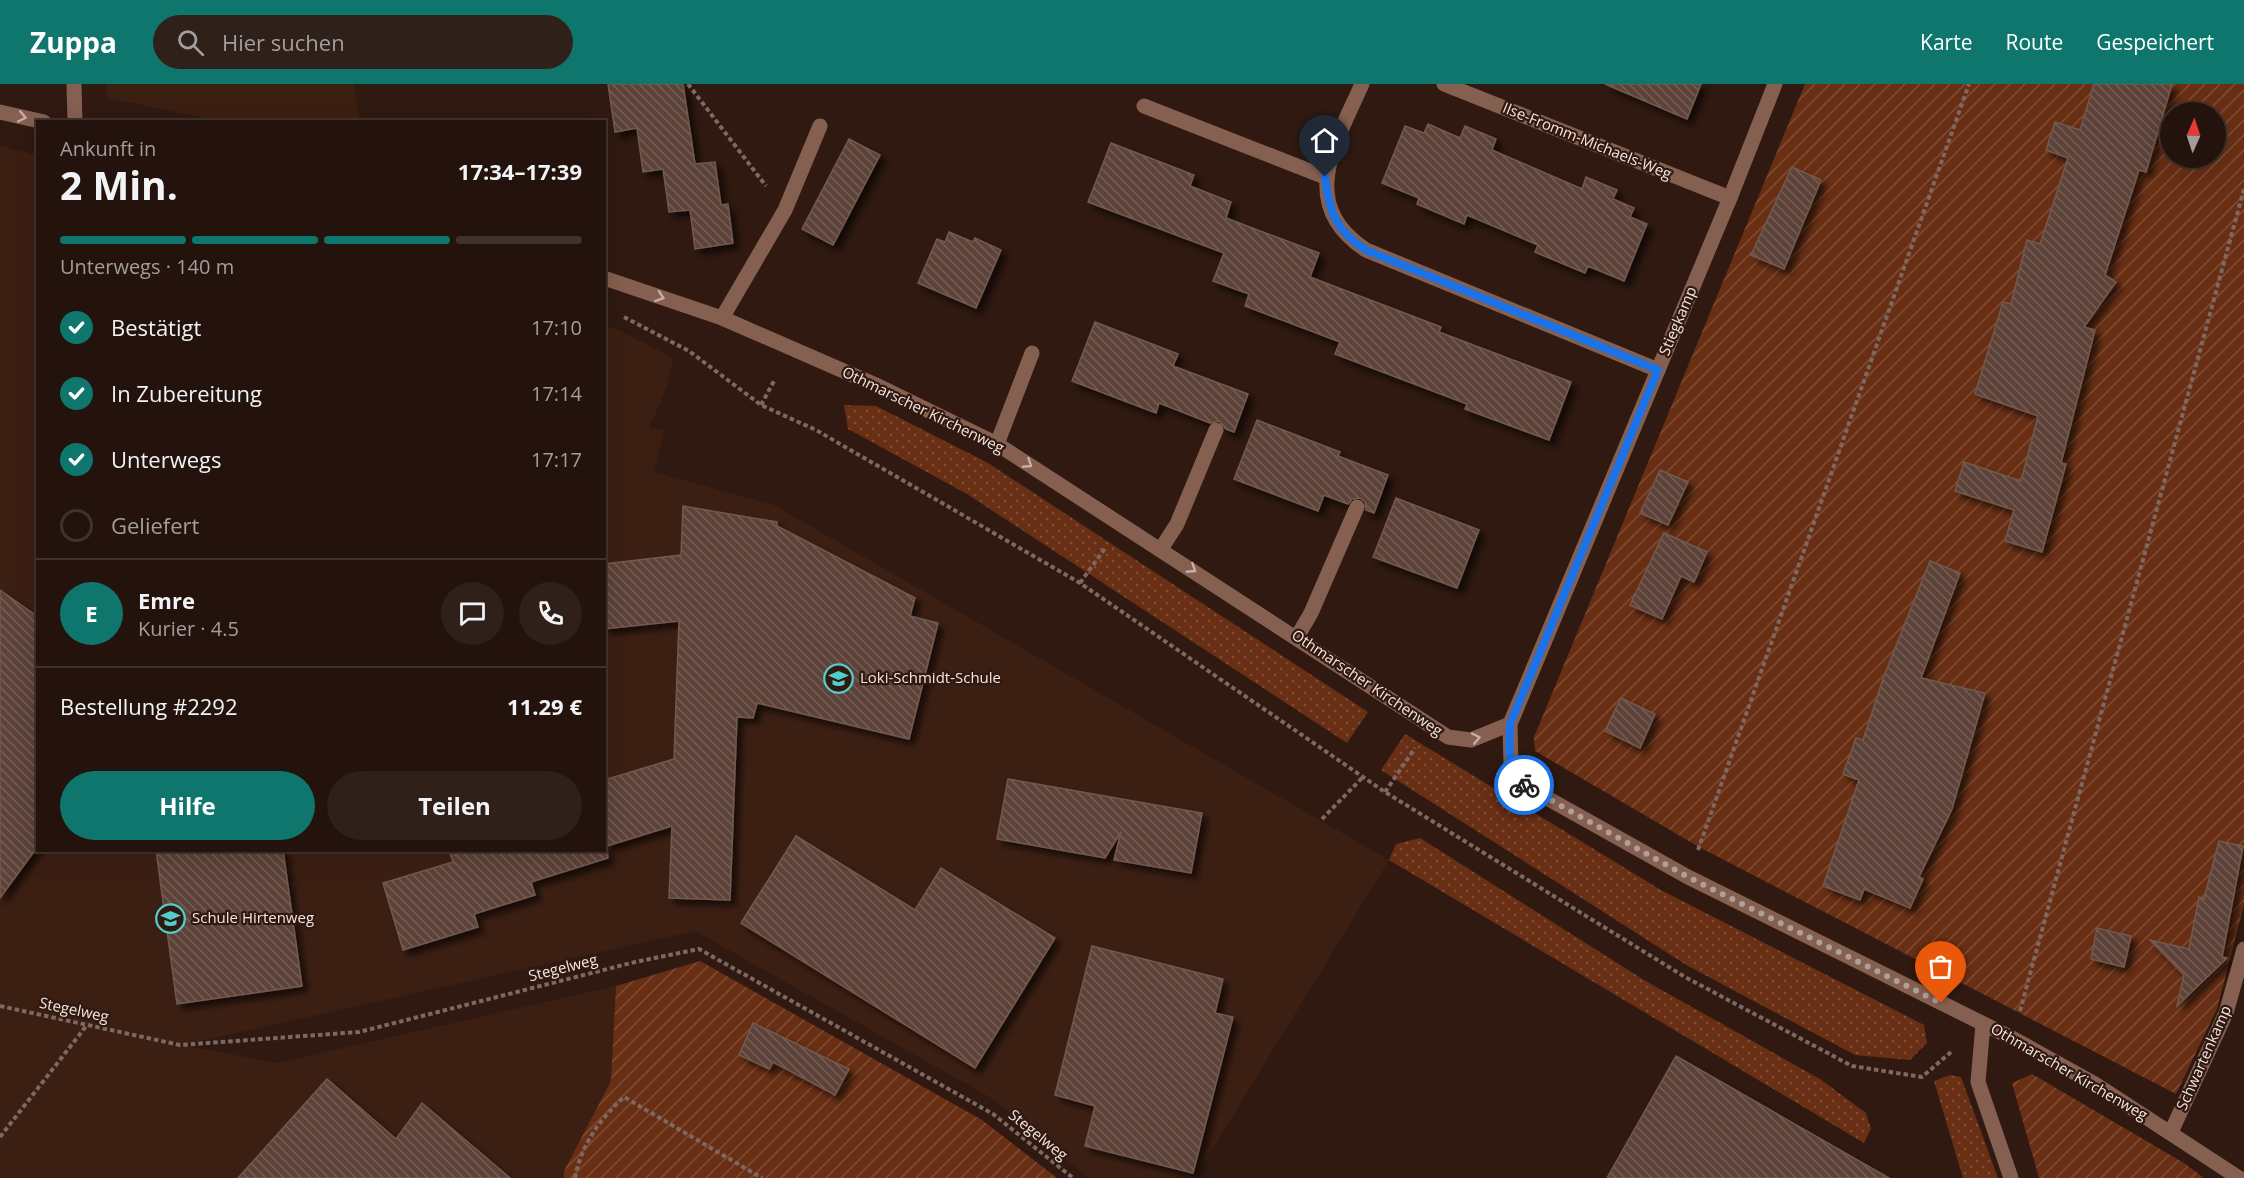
<!DOCTYPE html>
<html lang="de">
<meta charset="utf-8">
<style>
:root{--surface:#23130c;--page:#2f201a;--text:#f1f3f6;--muted:#a39e9d;--line:#40322d;--accent:#0f766e}
body{margin:0;font-family:"Open Sans",sans-serif;background:var(--page);color:var(--text);height:100vh;display:flex;flex-direction:column;font-size:22px;white-space:nowrap}
*{box-sizing:border-box;margin:0}
p{font-size:20px;color:var(--muted)}
.icon{flex:none;width:33px;height:33px;fill:none;stroke:currentColor;stroke-width:2;stroke-linecap:round;stroke-linejoin:round}
.map{position:relative;flex:1;overflow:hidden}
.details{position:absolute;left:36px;top:36px;width:570px;height:732px;display:flex;flex-direction:column;background:var(--surface);border-radius:0px;box-shadow:0 6px 24px #0002,0 0 0 2px var(--line)}
.details>*{flex:none}
.needle{width:39px;rotate:3deg}
.buttons{position:absolute;left:2160px;top:18px;display:grid;gap:12px}
.buttons a{display:grid;place-items:center;width:66px;height:66px;border-radius:50%;background:var(--surface);box-shadow:0 6px 24px #0002,0 0 0 2px var(--line);font-size:30px}
.pin{position:absolute;display:grid;place-items:center;width:51px;height:51px;color:#fff;margin:-62px -26px;border-radius:50% 50% 50% 0;rotate:-45deg;box-shadow:0 0 6px #0007}
.pin .icon{rotate:45deg}
.courier{position:absolute;display:grid;place-items:center;width:60px;height:60px;margin:-30px;border:4px solid #1a73e8;border-radius:50%;background:#fff;color:#222;box-shadow:0 2px 8px #0007}
.head em{font-style:normal;font-weight:700}
.head div{display:flex;flex-direction:column-reverse}
.head{display:flex;align-items:center;justify-content:space-between;height:102px;padding:0 24px}
h1{font-size:39px;font-weight:700;line-height:45px}
.bar{display:grid;grid-template-columns:repeat(4,1fr);gap:9px 6px;align-content:center;height:72px;padding:0 24px}
.bar i{height:8px;border-radius:4px;background:var(--line)}
.bar .active{background:var(--accent)}
.bar p{grid-column:span 4}
.line{display:flex;align-items:center;gap:15px;padding:0 24px;border-top:2px solid var(--line)}
.line div{flex:1}
.round{display:grid;place-items:center;flex:none;width:63px;height:63px;border-radius:32px;background:var(--page)}
ol{padding:0 24px;list-style:none}
li{display:flex;align-items:center;gap:18px;height:66px}
li p{margin-inline-start:auto}
li .icon{padding:6px;border-radius:50%;background:var(--accent);color:#fff;stroke-width:4}
li:last-child{color:var(--muted)}
li i{width:33px;height:33px;border:3px solid var(--line);border-radius:50%}
.primary-button{display:flex;gap:12px;margin-top:auto;padding:12px 24px}
.primary-button a{flex:1;height:69px;border-radius:36px;background:var(--accent);color:#fff;font-size:24px;font-weight:700;line-height:69px;text-align:center}
.primary-button a+a{background:var(--page);color:var(--text)}
header{display:flex;align-items:center;gap:36px;box-sizing:border-box;height:84px;padding:0 30px;background:var(--accent);color:#fff}
header strong{font-size:28px}
nav{display:flex;gap:33px;margin-inline-start:auto;font-size:21px}
.search{width:420px;height:54px;background:var(--page);display:flex;align-items:center;gap:15px;box-sizing:border-box;padding:0 21px;border-radius:33px;color:var(--muted);font-size:22px}
.map>svg:first-child{display:block}
.built{fill:#3c1f13}
.grass{fill:url(#grass-dots)}
.garden{fill:url(#garden-furrows);fill-rule:evenodd}
.building{fill:url(#building-back-hatch);stroke:#73594e;stroke-width:1.5;filter:url(#shadow)}
.lines{fill:none;stroke-linecap:round;stroke-linejoin:round}
.path{stroke:#7d6961;stroke-width:4;stroke-dasharray:4.5 3;stroke-linecap:butt}
.service{stroke:#855f4f;stroke-width:15}
.minor{stroke:#855f4f;stroke-width:15}
.oneway{stroke:#c8afa5}
.done{stroke:#b09e97;stroke-width:6;stroke-dasharray:0 10.8}
.route{stroke:#1a73e8;stroke-width:8}
.labels{text-anchor:middle;stroke-width:4.5;stroke-linejoin:round;paint-order:stroke}
.street-label{font-size:15px;fill:#f5e5df;stroke:#2f1910}
.poi-label{font-size:15px;fill:#f5e5df;stroke:#2f1910;text-anchor:start}
</style>
<header>
<strong>Zuppa</strong>
<div class="search"><svg class="icon" aria-label="search" viewBox="0 0 24 24"><circle cx="10" cy="10" r="6"/><path d="M15 15l6 6"/></svg>Hier suchen</div>
<nav><a>Karte</a><a>Route</a><a>Gespeichert</a></nav>
</header>
<div class="map">
<svg width="2244" height="1094" viewBox="0 0 2244 1094">
<defs>
<pattern id="grass-dots" width="8" height="8" patternUnits="userSpaceOnUse" patternTransform="scale(1.5)"><rect width="8" height="8" fill="#692f14"/><path d="M2 2h.1M6 6h.1" fill="none" stroke="#7f4d36" stroke-width="1.8" stroke-linecap="round"/></pattern>
<pattern id="garden-furrows" width="10" height="10" patternUnits="userSpaceOnUse" patternTransform="scale(1.5)"><rect width="10" height="10" fill="#692f14"/><path d="M-1 1l2-2M0 10L10 0M9 11l2-2" fill="none" stroke="#7f4d36"/></pattern>
<pattern id="building-back-hatch" width="6" height="6" patternUnits="userSpaceOnUse" patternTransform="scale(1.5)"><rect width="6" height="6" fill="#5c4339"/><path d="M-1 5l2 2M0 0l6 6M5-1l2 2" fill="none" stroke="#745e55"/></pattern>
<filter id="shadow"><feDropShadow dx="5.5" dy="5.5" stdDeviation="3" flood-color="#0009"/></filter>
</defs>
<rect width="100%" height="100%" fill="#2f1910"/>
<g class="built">
<polygon points="105,0 354,0 360,37 219,37 108,14"/>
<polygon points="0,62 37,71 38,766 604,766 605,242 619,246 673,274 667,303 649,344 664,346 654,388 774,421 1389,776 1195,1094 1089,1094 993,1015 695,847 182,961 277,979 616,902 611,997 564,1087 564,1094 0,1094"/>
</g>
<g class="grass">
<polygon points="844,321 876,322 988,379 1368,628 1347,659 967,410 848,345"/>
<polygon points="1405,650 1661,806 1924,941 1927,959 1910,976 1855,971 1688,882 1381,686"/>
<polygon points="1420,754 1644,896 1820,995 1866,1029 1871,1045 1864,1059 1389,776 1396,760"/>
<polygon points="1950,991 1961,993 1998,1094 1963,1094 1934,997"/>
</g>
<g class="garden">
<path d="M1805,0H2244V821L2217,925L2176,1010L1699,763L1535,667L1534,653ZM2170,28H2216V74H2170Z"/>
<polygon points="700,877 982,1036 1057,1094 564,1094 564,1087 611,997 616,902"/>
<polygon points="2032,990 2184,1079 2204,1094 2039,1094 2012,999"/>
</g>
<g class="building">
<polygon points="608,0 683,0 695,80 715,78 721,121 728,120 733,159 695,165 690,126 669,128 663,85 643,88 637,44 615,48"/>
<polygon points="1605,0 1701,0 1687,35"/>
<polygon points="2094,0 2172,0 2146,88 2139,86 2105,191 2116,198 2084,243 2095,246 2061,379 2066,380 2042,468 2005,457 2014,426 1955,407 1964,378 2021,397 2038,332 1975,310 2003,218 2011,220 2027,156 2040,160 2068,74 2046,66 2055,38 2080,46"/>
<polygon points="1428,40 1460,54 1465,42 1496,55 1492,66 1582,105 1586,93 1617,106 1613,115 1634,124 1630,133 1647,140 1624,197 1588,182 1585,189 1535,168 1538,161 1467,131 1464,140 1417,120 1419,114 1382,99 1405,42 1424,49"/>
<polygon points="849,55 880,71 833,161 802,145"/>
<polygon points="1111,59 1194,91 1190,102 1231,118 1226,134 1319,169 1310,193 1441,243 1439,248 1571,298 1549,356 1465,325 1467,320 1335,270 1340,258 1245,222 1249,210 1213,197 1224,169 1088,118"/>
<polygon points="1792,83 1821,96 1784,185 1751,171"/>
<polygon points="949,148 973,158 975,154 1001,166 976,224 918,199 937,155 945,158"/>
<polygon points="1095,238 1178,270 1173,282 1248,310 1234,348 1226,345 1219,337 1210,339 1159,319 1156,329 1072,297"/>
<polygon points="1257,336 1340,368 1338,372 1388,391 1374,429 1366,426 1365,418 1360,414 1352,415 1348,420 1324,411 1318,427 1234,395"/>
<polygon points="1660,386 1688,398 1668,441 1640,429"/>
<polygon points="1396,414 1479,446 1457,504 1373,473"/>
<polygon points="683,422 777,438 777,442 915,514 910,532 938,539 909,655 757,619 753,634 737,633 730,816 669,814 672,742 604,763 604,696 674,675 679,537 604,545 604,480 681,471"/>
<polygon points="1664,449 1707,468 1694,498 1681,492 1662,535 1630,521"/>
<polygon points="1930,477 1960,489 1921,594 1985,609 1952,725 1919,793 1923,795 1910,824 1864,805 1860,816 1823,802 1859,696 1843,690 1856,654 1863,656 1884,592"/>
<polygon points="0,506 38,533 38,762 0,814"/>
<polygon points="1621,614 1655,630 1640,664 1605,647"/>
<polygon points="1008,695 1202,729 1191,789 1114,776 1121,748 1105,774 997,755"/>
<polygon points="796,752 915,826 941,784 1055,854 975,984 741,839"/>
<polygon points="2219,757 2243,762 2222,873 2227,874 2177,922 2184,891 2150,856 2189,865 2199,813 2204,815"/>
<polygon points="156,766 283,766 302,902 177,920"/>
<polygon points="449,766 607,766 608,774 531,798 535,811 474,830 478,843 403,866 383,799 453,778"/>
<polygon points="2097,844 2131,852 2124,883 2091,875"/>
<polygon points="1092,862 1223,895 1215,929 1233,933 1193,1089 1085,1062 1095,1022 1055,1011"/>
<polygon points="753,939 849,985 835,1011 773,978 769,985 739,971"/>
<polygon points="1676,972 1889,1094 1607,1094"/>
<polygon points="327,995 396,1055 422,1019 510,1094 238,1094"/>
</g>
<g class="lines">
<g class="path">
<polyline points="688,0 766,102"/>
<polyline points="624,233 689,267 761,321 816,346 1080,499 1385,708 1685,893 1852,982 1922,993 1951,968"/>
<polyline points="761,321 775,295"/>
<polyline points="1080,499 1106,463"/>
<polyline points="1385,708 1415,664"/>
<polyline points="1322,735 1363,693"/>
<polyline points="1698,766 1969,0"/>
<polyline points="0,922 180,961 359,948 635,878 699,865 993,1030 1073,1094"/>
<polyline points="2020,927 2244,105"/>
<polyline points="0,1053 87,941"/>
<path d="M575,1094C581,1061 600,1035 624,1013L762,1094"/>
</g>
<g class="service">
<polyline points="74,0 75,38"/>
<polyline points="1144,22 1325,93"/>
<polyline points="722,234 785,126 820,42"/>
<polyline points="997,360 1032,269"/>
<polyline points="1161,465 1177,440 1216,346"/>
<polyline points="1297,553 1311,529 1357,423"/>
<polyline points="1983,940 1978,998 2011,1094"/>
</g>
<g class="minor">
<path d="M1362,0C1336,59 1296,120 1366,166L1658,286"/>
<polyline points="1444,0 1730,114"/>
<polyline points="1775,0 1730,114 1510,640 1511,680 1514,691 1522,700 1688,793 2012,954 2095,1000 2239,1094"/>
<polyline points="0,28 44,38"/>
<polyline points="604,194 722,234 878,302 997,360 1448,653 1471,656 1510,640"/>
<polyline points="2171,1048 2226,929 2244,865"/>
</g>
</g>
<defs><path id="oneway-chevron" d="M-2-3.5L2.5 0L-2 3.5" fill="none" stroke-width="1.6" stroke-linecap="round" stroke-linejoin="round" transform="scale(1.5)"/></defs>
<g class="oneway">
<use href="#oneway-chevron" transform="translate(22 33) rotate(12)"/>
<use href="#oneway-chevron" transform="translate(660 213) rotate(19)"/>
<use href="#oneway-chevron" transform="translate(1028 380) rotate(33)"/>
<use href="#oneway-chevron" transform="translate(1192 485) rotate(33)"/>
<use href="#oneway-chevron" transform="translate(1476 654) rotate(-12)"/>
</g>
<g class="lines">
<polyline class="done" points="1524,701 1688,793 1941,919"/>
<path class="route" d="M1325,93C1329,128 1336,147 1366,166L1658,286L1510,640C1510,660 1505,687 1524,701"/>
</g>
<defs>
<symbol id="school-ring" viewBox="-11 -11 22 22"><circle r="9.5" fill="#2f1910" stroke="#53cdcb" stroke-width="1.5"/><path d="M0-5L7-2L0 1L-7-2ZM-4 1L0 2.5L4 1V4Q0 6-4 4Z" fill="#53cdcb"/></symbol>
</defs>
<g fill-rule="evenodd">
<use href="#school-ring" x="822" y="578" width="33" height="33"/>
<use href="#school-ring" x="154" y="818" width="33" height="33"/>
</g>
<g class="labels">
<g class="street-label">
<text transform="translate(1587 57) rotate(22)" y="5">Ilse-Fromm-Michaels-Weg</text>
<text transform="translate(1678 237) rotate(-67)" y="5">Stiegkamp</text>
<text transform="translate(923 326) rotate(26)" y="5">Othmarscher Kirchenweg</text>
<text transform="translate(1367 599) rotate(34)" y="5">Othmarscher Kirchenweg</text>
<text transform="translate(563 884) rotate(-14)" y="5">Stegelweg</text>
<text transform="translate(74 926) rotate(12)" y="5">Stegelweg</text>
<text transform="translate(2204 974) rotate(-66)" y="5">Schwartenkamp</text>
<text transform="translate(2069 988) rotate(30)" y="5">Othmarscher Kirchenweg</text>
<text transform="translate(1038 1051) rotate(39)" y="5">Stegelweg</text>
</g>
<g class="poi-label">
<text x="860" y="599">Loki-Schmidt-Schule</text>
<text x="192" y="839">Schule Hirtenweg</text>
</g>
</g>
</svg>
<div class="buttons">
<a><svg class="needle" viewBox="-14 -14 28 28"><path d="M0-13l5 13h-10z" fill="#e53935"/><path d="M0 13l5-13h-10z" fill="#a39e9d"/></svg></a>
</div>
<div class="pin" style="left:1941px;top:919px;background:#ea580c"><svg class="icon" aria-label="bag" viewBox="0 0 24 24"><path d="M5 8h14l-1 12H6zM9 8a3 3 0 0 1 6 0"/></svg></div>
<div class="pin" style="left:1325px;top:93px;background:#1f2937"><svg class="icon" aria-label="home" viewBox="0 0 24 24"><path d="M3 11l9-7 9 7M6 9v11h12V9"/></svg></div>
<div class="courier" style="left:1524px;top:701px"><svg class="icon" aria-label="bike" viewBox="0 0 24 24"><circle cx="6" cy="16" r="4"/><circle cx="18" cy="16" r="4"/><path d="M6 16l4-8h5l3 8M10 8l3 8H6M13 5h3"/></svg></div>
<section class="details">
<div class="head"><div><h1>2 Min.</h1><p>Ankunft in</p></div><em>17:34–17:39</em></div>
<div class="bar"><i class="active"></i><i class="active"></i><i class="active"></i><i></i><p>Unterwegs · 140 m</p></div>
<ol>
<li><svg class="icon" aria-label="check" viewBox="0 0 24 24"><path d="M5 12l5 5 9-10"/></svg>Bestätigt<p>17:10</p></li>
<li><svg class="icon" aria-label="check" viewBox="0 0 24 24"><path d="M5 12l5 5 9-10"/></svg>In Zubereitung<p>17:14</p></li>
<li><svg class="icon" aria-label="check" viewBox="0 0 24 24"><path d="M5 12l5 5 9-10"/></svg>Unterwegs<p>17:17</p></li>
<li><i></i>Geliefert</li>
</ol>
<div class="line" style="height:108px"><b class="round" style="background:var(--accent);color:#fff">E</b><div><b>Emre</b><p>Kurier · 4.5</p></div><a class="round"><svg class="icon" aria-label="chat" viewBox="0 0 24 24"><path d="M4 5h16v11H9l-5 4z"/></svg></a><a class="round"><svg class="icon" aria-label="phone" viewBox="0 0 24 24"><path d="M5 4h4l2 5-3 2q2 4 5 5l2-3 5 2v4C11 20 4 13 5 4z"/></svg></a></div>
<div class="line" style="height:78px"><div>Bestellung #2292</div><b>11.29 €</b></div>
<div class="primary-button"><a>Hilfe</a><a>Teilen</a></div>
</section>
</div>
